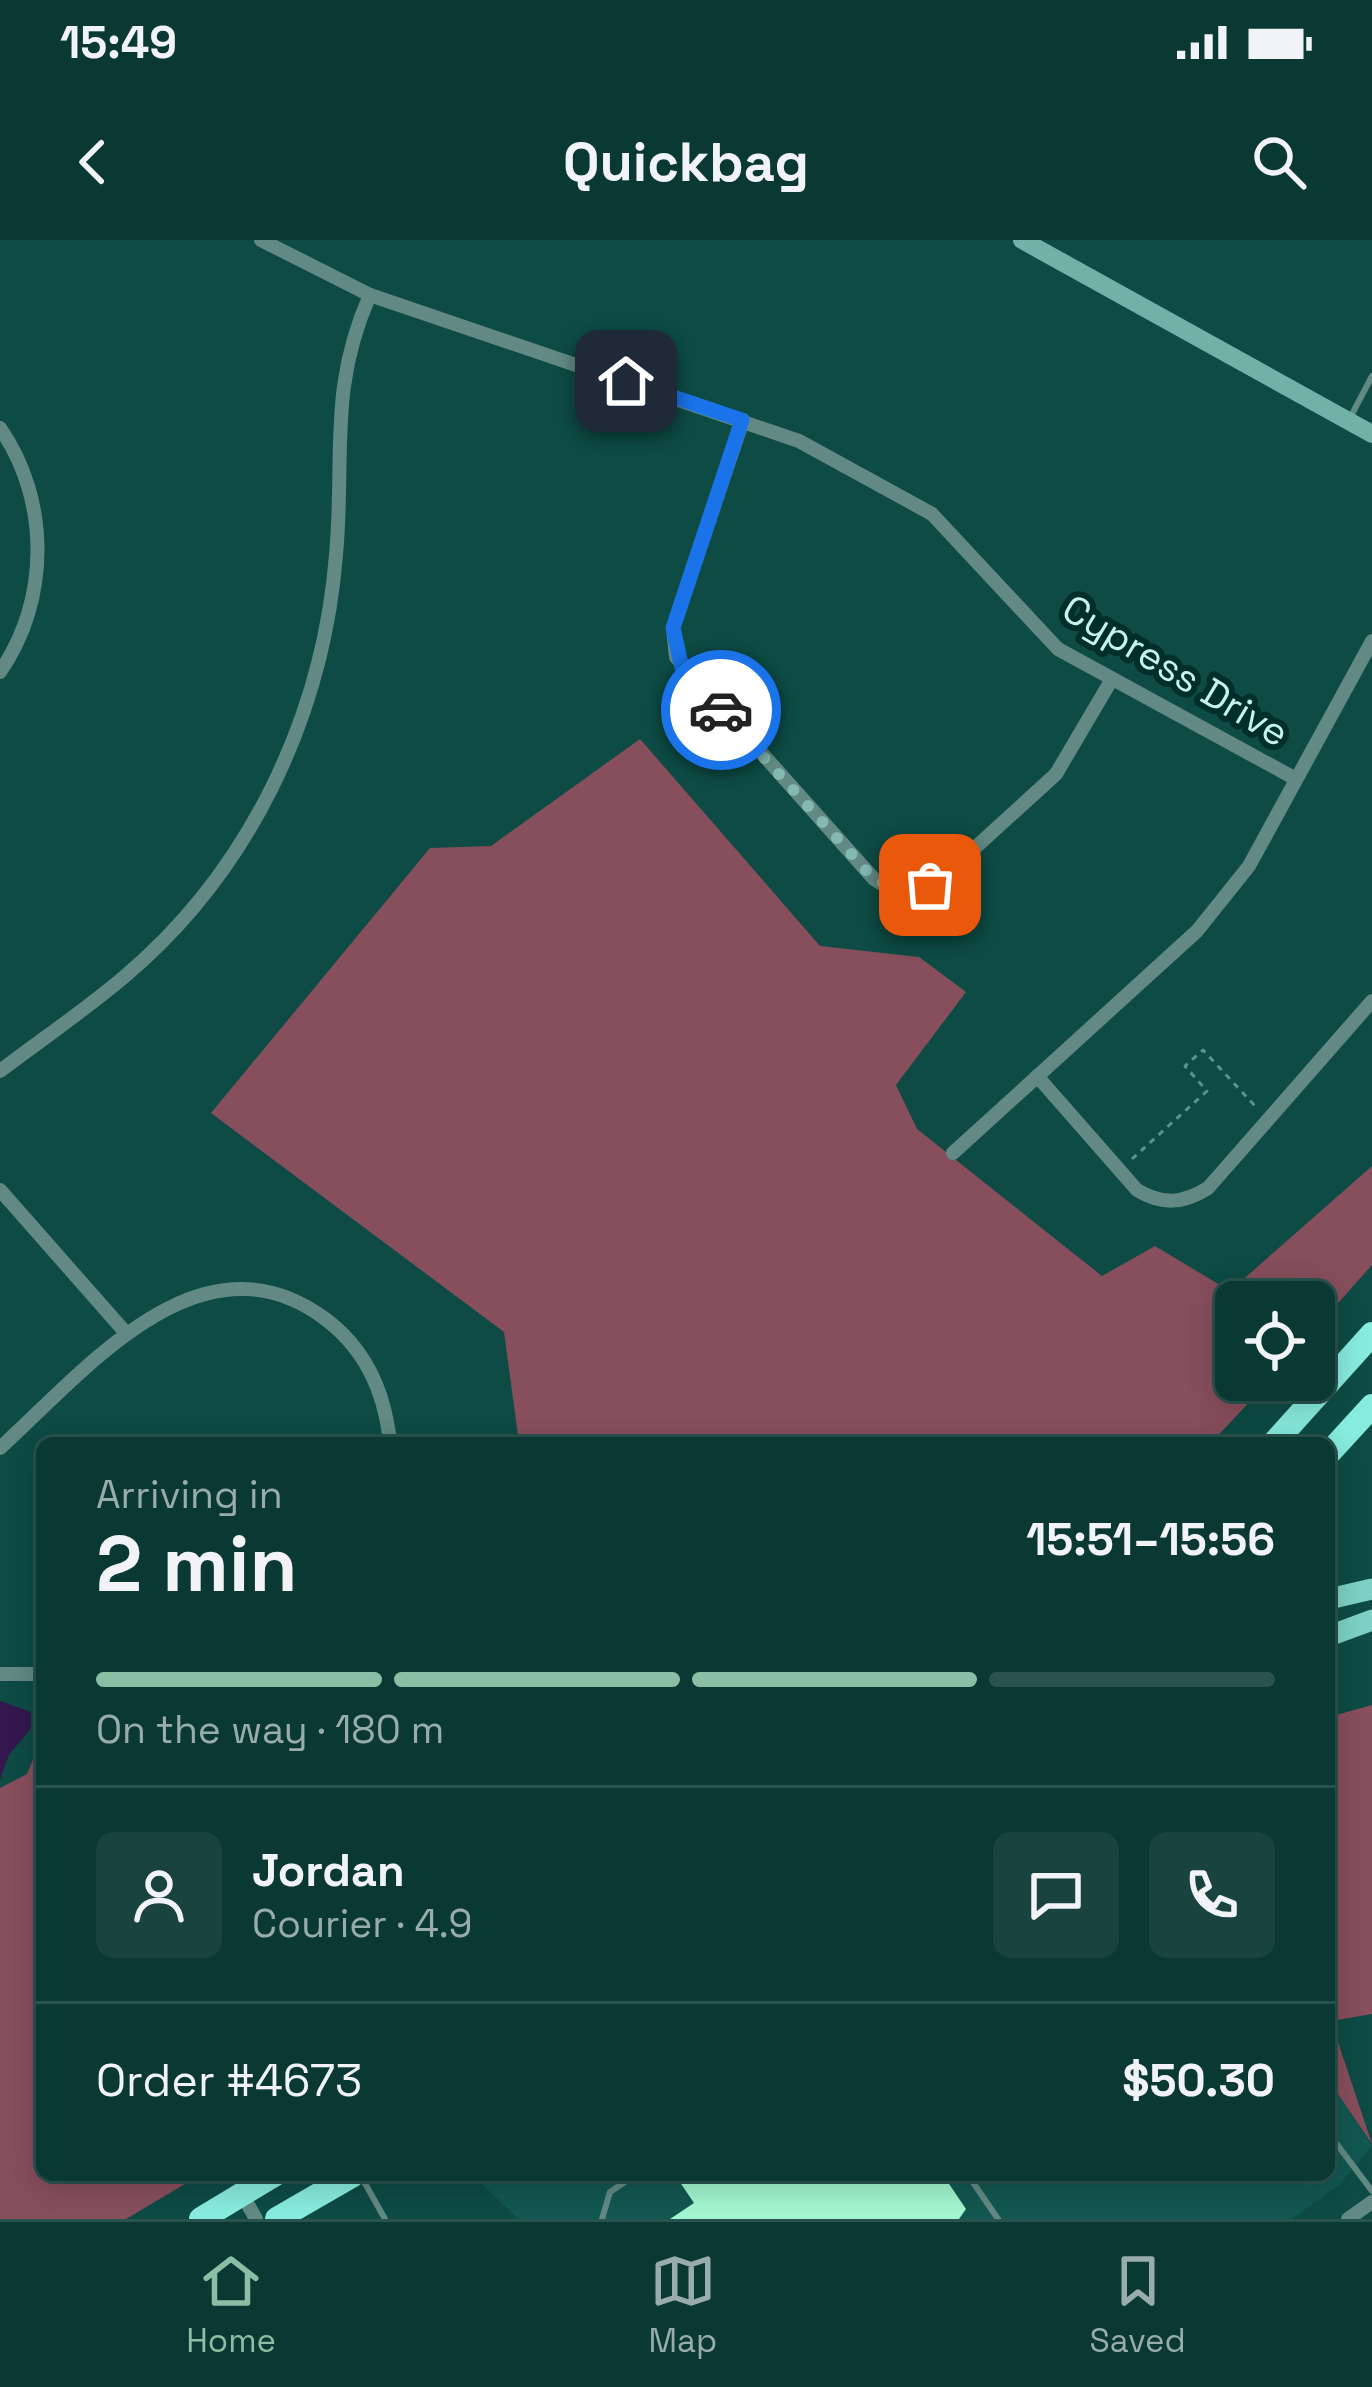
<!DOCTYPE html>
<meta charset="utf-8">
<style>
:root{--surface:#0a3833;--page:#18433f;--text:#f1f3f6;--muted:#99acac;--line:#2a524e;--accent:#8abfa5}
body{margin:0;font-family:"Space Grotesk",sans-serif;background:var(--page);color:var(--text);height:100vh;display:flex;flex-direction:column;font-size:45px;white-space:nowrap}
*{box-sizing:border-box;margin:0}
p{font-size:39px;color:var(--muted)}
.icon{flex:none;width:66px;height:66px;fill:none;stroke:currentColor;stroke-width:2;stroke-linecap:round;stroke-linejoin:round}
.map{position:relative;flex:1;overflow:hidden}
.details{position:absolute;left:36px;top:1197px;width:1299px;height:744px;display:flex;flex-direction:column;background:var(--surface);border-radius:18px;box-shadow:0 6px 30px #0003,0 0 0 3px var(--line)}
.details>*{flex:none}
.buttons{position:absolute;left:1215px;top:1041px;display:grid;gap:24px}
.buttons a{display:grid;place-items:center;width:120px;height:120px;border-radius:18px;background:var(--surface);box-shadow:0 6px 30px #0003,0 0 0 3px var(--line);font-size:60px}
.pin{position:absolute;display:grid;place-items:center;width:102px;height:102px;color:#fff;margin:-51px;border-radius:24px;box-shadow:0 6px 18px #0006}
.courier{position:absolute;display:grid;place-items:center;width:120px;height:120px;margin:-60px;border:9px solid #1a73e8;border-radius:50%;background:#fff;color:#222;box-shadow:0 3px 15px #0007}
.summary em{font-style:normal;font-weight:800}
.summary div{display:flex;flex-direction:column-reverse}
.summary{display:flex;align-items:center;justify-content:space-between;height:204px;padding:0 60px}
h1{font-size:78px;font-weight:800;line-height:90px}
.bar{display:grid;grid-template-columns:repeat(4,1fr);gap:18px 12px;align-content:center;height:144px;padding:0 60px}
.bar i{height:15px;border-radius:9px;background:var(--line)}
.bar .on{background:var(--accent)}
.bar p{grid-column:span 4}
.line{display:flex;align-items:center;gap:30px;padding:0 60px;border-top:3px solid var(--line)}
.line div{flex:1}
.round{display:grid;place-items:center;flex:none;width:126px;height:126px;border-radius:18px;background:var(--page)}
.status{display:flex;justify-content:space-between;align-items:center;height:84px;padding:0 60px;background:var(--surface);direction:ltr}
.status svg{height:33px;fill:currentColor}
header{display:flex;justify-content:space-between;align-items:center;height:156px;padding:0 60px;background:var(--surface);font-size:54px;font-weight:800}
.tabs{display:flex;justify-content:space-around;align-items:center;height:168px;border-top:3px solid var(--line);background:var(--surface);font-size:33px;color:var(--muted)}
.tabs a{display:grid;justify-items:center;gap:6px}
.tabs .on{color:var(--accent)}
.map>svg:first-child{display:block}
.built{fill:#125750}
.green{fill:#874e5c}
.water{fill:#33174e}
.building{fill:#a1f5cf}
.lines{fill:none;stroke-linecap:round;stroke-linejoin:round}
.path{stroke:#5b938c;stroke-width:3;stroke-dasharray:6 6;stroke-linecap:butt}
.lane{stroke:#628983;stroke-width:6}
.street{stroke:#628983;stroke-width:14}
.secondary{stroke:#72b1a8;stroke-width:18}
.primary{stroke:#7dd0c4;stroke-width:21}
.highway{stroke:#87ebdd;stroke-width:24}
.done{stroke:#84b9b2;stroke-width:12;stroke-dasharray:0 21.6}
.route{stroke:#1a73e8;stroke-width:15}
.labels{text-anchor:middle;stroke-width:12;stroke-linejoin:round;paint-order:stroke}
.street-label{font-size:39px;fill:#c4f4ed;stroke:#002f2a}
</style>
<div class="status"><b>15:49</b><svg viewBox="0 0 49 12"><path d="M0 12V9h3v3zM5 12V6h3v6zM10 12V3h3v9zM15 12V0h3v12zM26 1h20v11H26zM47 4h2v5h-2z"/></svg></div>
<header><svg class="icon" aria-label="back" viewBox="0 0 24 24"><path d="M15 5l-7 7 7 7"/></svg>Quickbag<svg class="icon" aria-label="search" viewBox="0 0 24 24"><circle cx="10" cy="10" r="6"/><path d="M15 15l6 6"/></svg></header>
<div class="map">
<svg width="1372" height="1979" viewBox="0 0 1372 1979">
<rect width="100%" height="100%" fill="#0d4b44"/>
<polygon class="built" points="1329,1841 1372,1906 1339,1945 1292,1979 518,1979 473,1935 1329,1935"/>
<g class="green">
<polygon points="640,499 820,706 919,717 966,752 896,845 917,889 1102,1036 1155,1006 1230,1051 1372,926 1372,1025 1314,1090 1314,1062 1236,1062 1236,1140 1270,1140 1211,1203 519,1203 504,1092 211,873 430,608 491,606"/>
<polygon points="1372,1465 1372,1774 1331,1781 1372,1904 1329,1841 1329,1477"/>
<polygon points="42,1498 42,1935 200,1935 126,1979 0,1979 0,1548 27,1534"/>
</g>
<polygon class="water" points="0,1461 31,1472 31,1488 9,1515 0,1539"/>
<polygon class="building" points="675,1935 943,1935 966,1969 959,1979 670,1979 694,1963"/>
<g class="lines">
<polyline class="path" points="1132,919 1207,851 1185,826 1203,810 1256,867"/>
<g class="lane">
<polyline points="1350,178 1372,136"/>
<polyline points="1336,1903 1372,1951"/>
<polyline points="968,1935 998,1979"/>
<polyline points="362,1938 385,1979"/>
<polyline points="602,1979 610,1952 635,1935"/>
</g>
<g class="street">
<polyline points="261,0 370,55 799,201 932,274 1058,409 1296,539"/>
<polyline points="743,180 673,388 676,417 874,639 887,647 916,650 943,637 1056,534 1112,439"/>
<path d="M0,188C50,260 50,360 0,432"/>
<path d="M0,831C41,800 85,770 124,737C249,632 323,477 336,315C345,217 328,149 370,55"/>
<path d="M1037,836L1137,950C1162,965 1183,964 1208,948L1372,761"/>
<polyline points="953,913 1197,691 1249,626 1372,401"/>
<polyline points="0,950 126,1093"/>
<path d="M0,1208C84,1132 200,987 324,1078C365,1108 385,1153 390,1203"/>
<polyline points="0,1434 42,1434"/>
<polyline points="242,1954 256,1979"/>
<polyline points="1348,1979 1372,1962"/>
</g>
<polyline class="secondary" points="1022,0 1372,194"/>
<g class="primary">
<polyline points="1329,1359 1372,1349"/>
<polyline points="1329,1396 1372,1380"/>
</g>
<g class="highway">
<polyline points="1274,1203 1372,1094"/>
<polyline points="1329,1213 1372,1166"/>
<polyline points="201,1979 274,1935"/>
<polyline points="277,1979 353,1935"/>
</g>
</g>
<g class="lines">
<polyline class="done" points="721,470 874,639 901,650 930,645"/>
<polyline class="route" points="626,141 742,180 673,388 682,428 721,470"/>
</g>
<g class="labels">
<g class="street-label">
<text transform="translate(1176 430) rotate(31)" y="14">Cypress Drive</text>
</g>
</g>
</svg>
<div class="buttons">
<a><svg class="icon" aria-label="locate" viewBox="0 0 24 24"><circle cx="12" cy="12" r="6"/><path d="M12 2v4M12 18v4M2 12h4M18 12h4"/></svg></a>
</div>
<div class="pin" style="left:930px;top:645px;background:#ea580c"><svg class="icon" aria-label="bag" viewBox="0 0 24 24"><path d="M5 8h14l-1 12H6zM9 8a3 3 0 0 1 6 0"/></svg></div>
<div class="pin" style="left:626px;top:141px;background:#1f2937"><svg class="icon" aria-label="home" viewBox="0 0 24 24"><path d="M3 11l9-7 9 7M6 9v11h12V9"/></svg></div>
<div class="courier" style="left:721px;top:470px"><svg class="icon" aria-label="car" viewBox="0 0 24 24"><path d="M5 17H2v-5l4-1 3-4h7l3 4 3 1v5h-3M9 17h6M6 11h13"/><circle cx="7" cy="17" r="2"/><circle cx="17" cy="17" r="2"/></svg></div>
<section class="details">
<div class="summary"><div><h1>2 min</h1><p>Arriving in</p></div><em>15:51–15:56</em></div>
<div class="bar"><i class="on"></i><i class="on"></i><i class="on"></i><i></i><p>On the way · 180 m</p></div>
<div class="line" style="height:216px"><a class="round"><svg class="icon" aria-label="person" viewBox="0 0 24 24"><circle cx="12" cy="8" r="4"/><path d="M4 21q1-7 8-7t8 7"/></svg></a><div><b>Jordan</b><p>Courier · 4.9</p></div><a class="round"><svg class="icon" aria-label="chat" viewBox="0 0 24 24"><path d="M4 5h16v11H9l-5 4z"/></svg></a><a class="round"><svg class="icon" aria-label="phone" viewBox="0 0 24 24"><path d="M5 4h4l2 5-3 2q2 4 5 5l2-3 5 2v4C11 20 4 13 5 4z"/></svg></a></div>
<div class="line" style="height:156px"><div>Order #4673</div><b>$50.30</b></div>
</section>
</div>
<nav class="tabs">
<a class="on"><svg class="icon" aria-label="home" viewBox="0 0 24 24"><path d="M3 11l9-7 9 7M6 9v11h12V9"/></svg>Home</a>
<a><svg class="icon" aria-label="map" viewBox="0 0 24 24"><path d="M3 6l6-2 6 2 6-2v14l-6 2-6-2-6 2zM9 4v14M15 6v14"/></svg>Map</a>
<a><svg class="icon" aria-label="saved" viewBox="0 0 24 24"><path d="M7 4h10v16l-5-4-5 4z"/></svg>Saved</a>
</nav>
